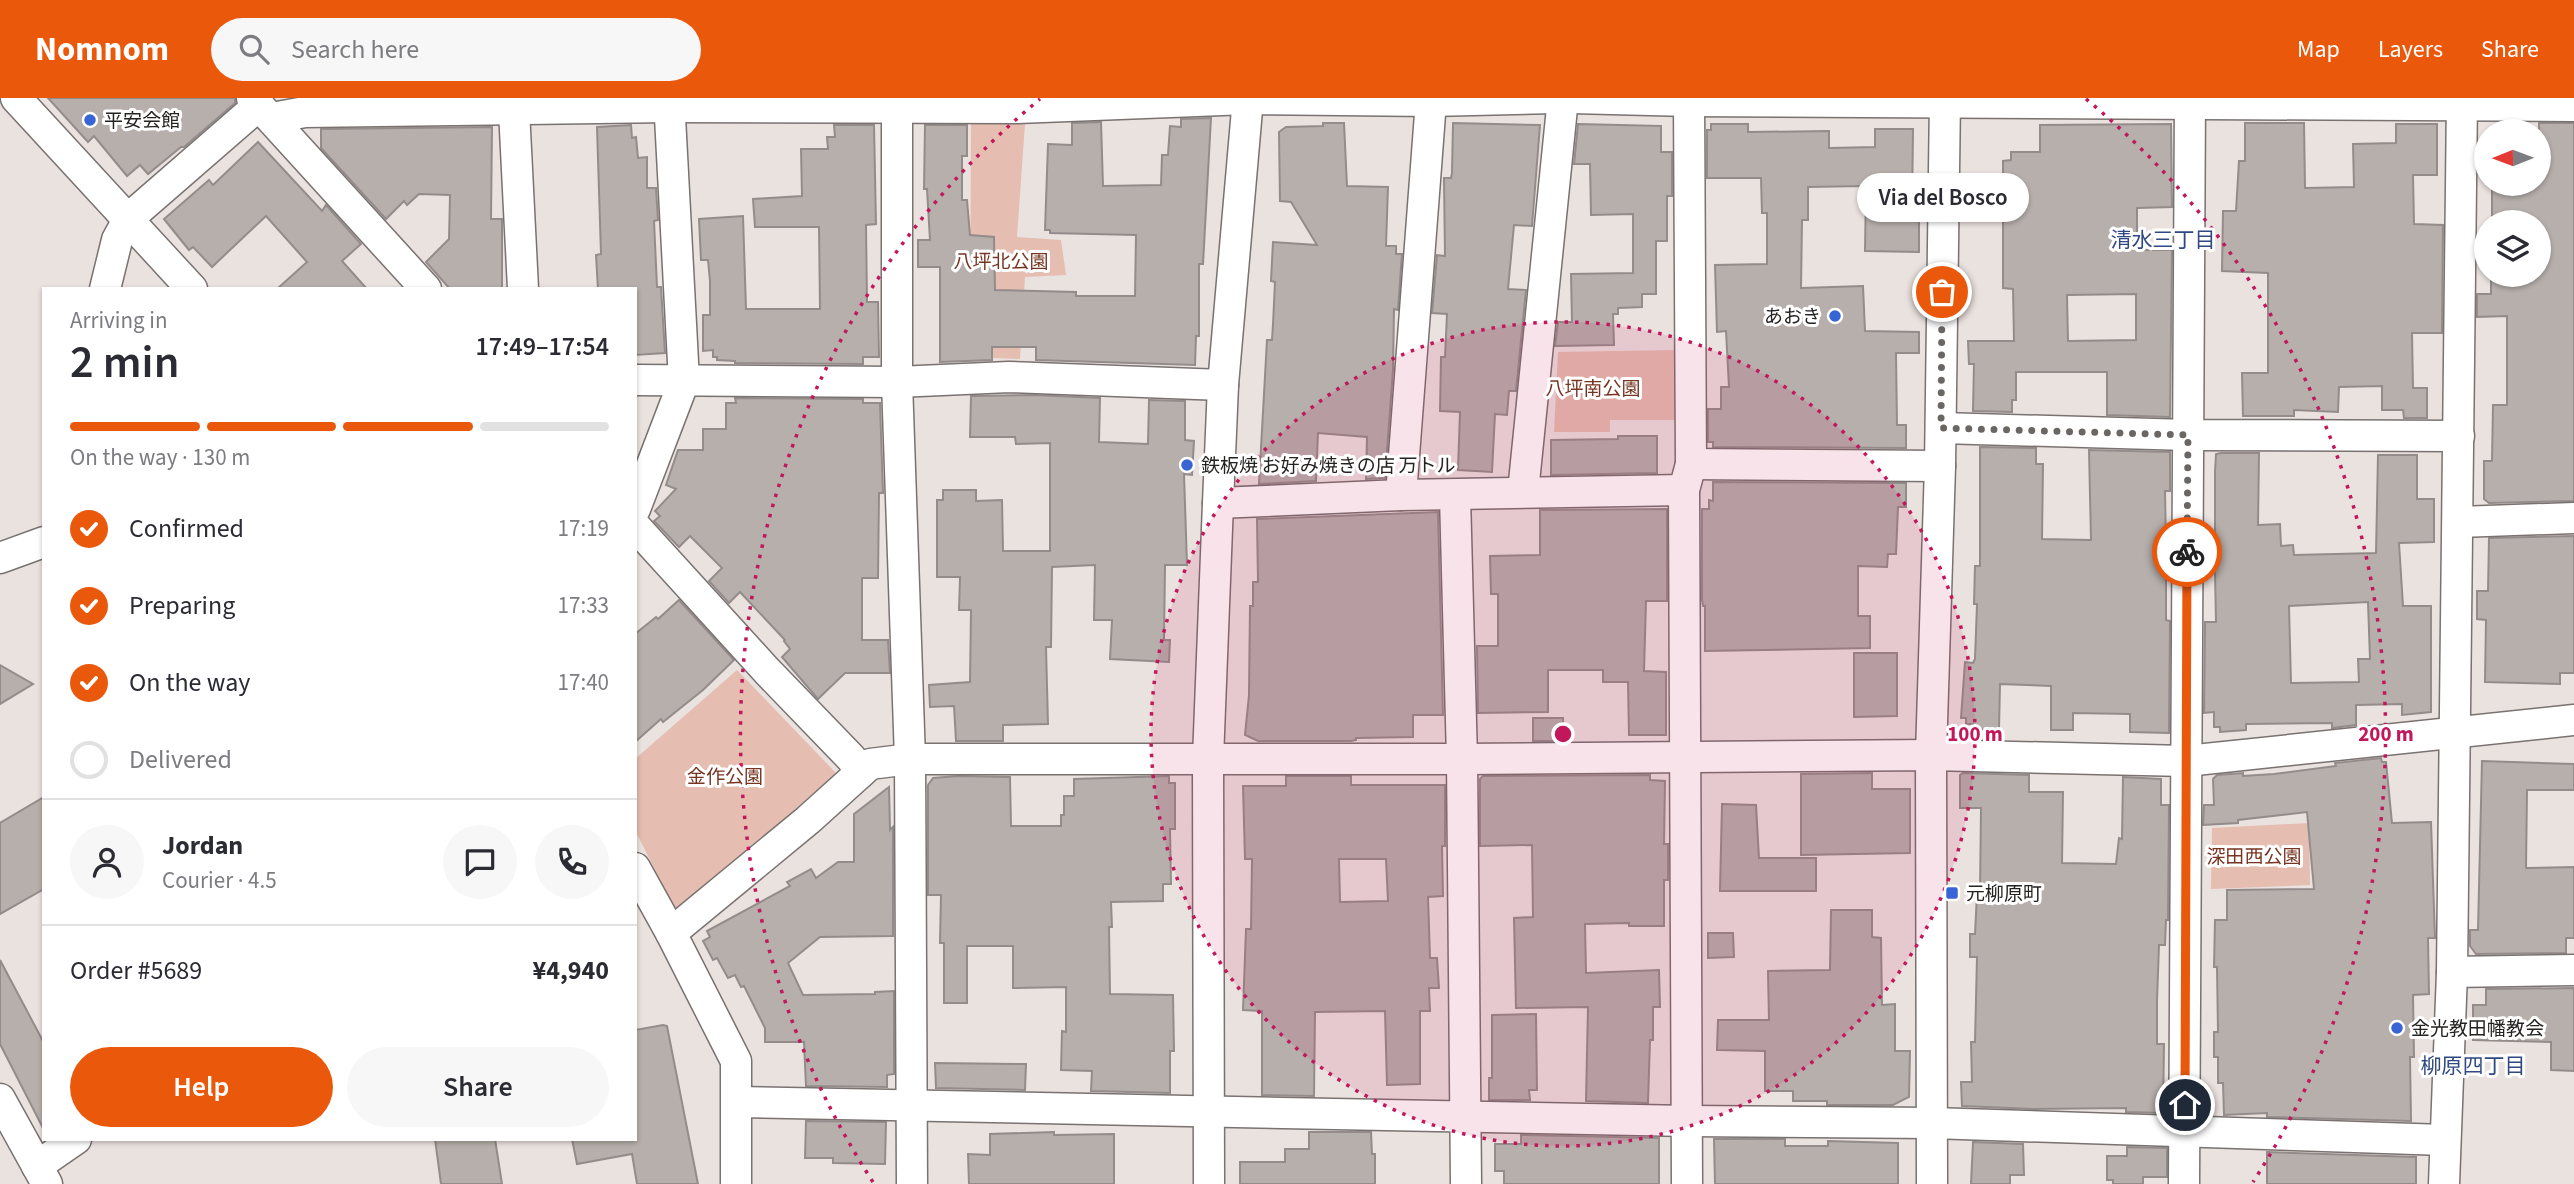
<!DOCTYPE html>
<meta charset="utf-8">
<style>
:root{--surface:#fff;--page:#f7f7f7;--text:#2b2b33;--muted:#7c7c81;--line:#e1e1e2;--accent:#ea580c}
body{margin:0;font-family:"Source Sans 3","Noto Sans JP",sans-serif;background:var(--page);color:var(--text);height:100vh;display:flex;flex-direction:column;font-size:26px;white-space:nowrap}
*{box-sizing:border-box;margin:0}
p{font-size:23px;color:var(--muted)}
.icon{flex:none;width:38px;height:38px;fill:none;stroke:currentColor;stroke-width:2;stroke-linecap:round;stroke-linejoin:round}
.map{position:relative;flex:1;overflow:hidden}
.drawer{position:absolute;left:42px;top:189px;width:595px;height:854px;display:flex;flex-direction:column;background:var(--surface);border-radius:0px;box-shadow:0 2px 5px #0004}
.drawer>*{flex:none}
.needle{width:46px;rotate:269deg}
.controls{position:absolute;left:2474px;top:21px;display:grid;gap:14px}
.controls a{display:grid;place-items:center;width:77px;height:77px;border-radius:50%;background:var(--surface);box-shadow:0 2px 5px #0004;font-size:35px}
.pin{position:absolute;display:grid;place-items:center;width:60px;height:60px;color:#fff;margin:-30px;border:4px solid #fff;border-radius:50%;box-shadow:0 2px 7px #0007}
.courier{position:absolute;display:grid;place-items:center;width:70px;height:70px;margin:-35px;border:5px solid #ea580c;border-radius:50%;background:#fff;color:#222;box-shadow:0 2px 9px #0007}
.bubble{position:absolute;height:49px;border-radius:24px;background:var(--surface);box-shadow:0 2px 5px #0004;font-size:23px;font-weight:600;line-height:49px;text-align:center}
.overview em{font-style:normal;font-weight:600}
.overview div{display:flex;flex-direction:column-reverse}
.overview{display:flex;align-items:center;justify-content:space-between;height:119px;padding:0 28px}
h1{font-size:46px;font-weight:600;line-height:52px}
.bar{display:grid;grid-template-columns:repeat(4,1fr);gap:10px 7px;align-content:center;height:84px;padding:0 28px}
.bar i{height:9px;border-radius:5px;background:var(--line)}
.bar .current{background:var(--accent)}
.bar p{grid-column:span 4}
.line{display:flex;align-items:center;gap:18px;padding:0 28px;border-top:2px solid var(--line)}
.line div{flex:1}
.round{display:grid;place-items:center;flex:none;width:74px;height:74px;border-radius:37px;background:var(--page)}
ol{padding:0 28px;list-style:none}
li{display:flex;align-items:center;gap:21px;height:77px}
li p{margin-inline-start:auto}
li .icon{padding:7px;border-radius:50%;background:var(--accent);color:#fff;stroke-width:4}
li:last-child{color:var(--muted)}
li i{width:38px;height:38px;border:4px solid var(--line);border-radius:50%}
.button{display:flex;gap:14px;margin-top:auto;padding:14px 28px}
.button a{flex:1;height:80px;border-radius:42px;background:var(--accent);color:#fff;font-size:28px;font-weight:600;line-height:80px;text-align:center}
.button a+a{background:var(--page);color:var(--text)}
header{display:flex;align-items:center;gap:42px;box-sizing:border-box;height:98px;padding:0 35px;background:var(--accent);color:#fff}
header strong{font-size:33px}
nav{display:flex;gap:38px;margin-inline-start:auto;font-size:24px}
.search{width:490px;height:63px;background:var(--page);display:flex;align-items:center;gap:18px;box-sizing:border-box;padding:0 24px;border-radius:38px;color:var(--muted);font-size:26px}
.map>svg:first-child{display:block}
.green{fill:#e5bdb1}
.building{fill:#b6afac;stroke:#938c8a;stroke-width:2;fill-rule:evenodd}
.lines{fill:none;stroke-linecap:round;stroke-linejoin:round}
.minor-casing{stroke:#787270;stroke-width:33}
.minor{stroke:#fff;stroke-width:30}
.done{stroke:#6a6664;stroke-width:7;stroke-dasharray:0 12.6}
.route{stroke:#ea580c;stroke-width:9}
.ring{fill:none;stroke:#c2185b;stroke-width:3.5;stroke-dasharray:3.5 7}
.poi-dot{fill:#3864d4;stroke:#fff;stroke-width:2.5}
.labels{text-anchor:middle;stroke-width:6;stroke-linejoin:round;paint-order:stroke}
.poi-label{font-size:19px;fill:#252322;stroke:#fff;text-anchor:start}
.park-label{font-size:19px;fill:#773421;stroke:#fff}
.neighbourhood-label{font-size:21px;fill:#304982;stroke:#fff}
.centre{fill:#c2185b;stroke:#fff;stroke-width:3.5}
.ring-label{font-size:21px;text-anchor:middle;font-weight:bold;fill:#c2185b;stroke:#fff;stroke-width:6;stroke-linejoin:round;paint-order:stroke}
</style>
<header>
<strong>Nomnom</strong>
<div class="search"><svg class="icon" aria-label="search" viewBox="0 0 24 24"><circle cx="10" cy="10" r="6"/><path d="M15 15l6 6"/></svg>Search here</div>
<nav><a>Map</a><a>Layers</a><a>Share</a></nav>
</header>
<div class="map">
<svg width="2574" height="1086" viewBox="0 0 2574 1086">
<rect width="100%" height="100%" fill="#eae2df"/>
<g class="green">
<polygon points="971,26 1025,26 1017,139 1061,142 1066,177 1025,179 1020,261 970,259"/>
<polygon points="1674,252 1676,322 1610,322 1610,334 1554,334 1558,254"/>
<polygon points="737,572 836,675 677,816 635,732 635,661"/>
<polygon points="2309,725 2310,787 2211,791 2212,730"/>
</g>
<g class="building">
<polygon points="48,0 235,0 235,5 184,49 181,49 148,76 140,67 127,78 94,38 88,44"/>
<polygon points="1211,20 1203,166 1199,166 1199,238 1196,238 1195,267 1036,262 1036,249 992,249 992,262 940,264 940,169 918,169 918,142 930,142 927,91 924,91 925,27 967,27 967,58 962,58 962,102 967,102 970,137 994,139 995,192 1076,194 1076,198 1135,198 1136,137 1050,135 1050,132 1045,132 1048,46 1072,47 1072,25 1101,24 1103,88 1161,87 1162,57 1168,57 1170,28 1181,29 1181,21"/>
<polygon points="1323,25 1344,25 1347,88 1388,89 1386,148 1396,148 1396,156 1402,156 1398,212 1394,211 1393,272 1385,380 1366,381 1367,339 1318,335 1316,383 1259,386 1267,242 1272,242 1273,226 1275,184 1271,183 1273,144 1317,147 1291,104 1280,103 1279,34 1286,29 1323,28"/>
<polygon points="1453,25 1540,27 1532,128 1514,127 1508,191 1526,192 1516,293 1509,293 1507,317 1495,316 1492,374 1458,372 1460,314 1440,313 1441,259 1445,259 1447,216 1432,215 1437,157 1445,158 1444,80 1451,80 1452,75"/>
<polygon points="2245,25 2304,25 2305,90 2354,89 2353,46 2396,45 2396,26 2437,26 2437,77 2413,77 2414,126 2443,127 2442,235 2412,235 2413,290 2427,290 2427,320 2404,320 2403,312 2382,312 2382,288 2339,289 2338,314 2294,312 2294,318 2243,318 2242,275 2268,275 2268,175 2222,173 2223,113 2236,113 2239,63 2245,63"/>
<polygon points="2539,25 2574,25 2574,403 2489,405 2484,401 2484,363 2492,363 2493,307 2507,307 2507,218 2477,219 2477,196 2491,196 2491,177 2539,177 2539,124 2492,124 2492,86 2539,86"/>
<polygon points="1578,26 1661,28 1661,54 1672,54 1672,98 1667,98 1667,143 1656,143 1656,196 1642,196 1642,209 1618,210 1618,216 1613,216 1614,247 1555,248 1558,224 1572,224 1571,176 1633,175 1633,116 1591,117 1590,66 1574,66"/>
<polygon points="1711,26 1748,26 1748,34 1829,33 1829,50 1875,49 1875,31 1913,31 1912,110 1919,111 1919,154 1865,153 1866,88 1808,89 1808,122 1802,122 1801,190 1863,188 1865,233 1919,234 1919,255 1896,255 1897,327 1906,327 1906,350 1713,349 1713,344 1708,344 1708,311 1721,311 1721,289 1729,289 1726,233 1717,234 1715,167 1767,166 1767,115 1762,115 1761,80 1707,80 1707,32 1711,32"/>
<path d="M2171,26L2172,109L2137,110V152H2172L2170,319L2107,317V274H2016V302H2012V314L1973,313L1974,266H1969L1968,243H2014L2013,191L2003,190V63L2011,62V54H2040V27ZM2136,196V242L2068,243L2067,197Z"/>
<polygon points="631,27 632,40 636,39 638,60 647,59 647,90 656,90 658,122 654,123 657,189 661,189 665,255 635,257 635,191 598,191 596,157 601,156 597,29"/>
<polygon points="834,27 874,27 876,126 866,127 867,204 878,204 879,259 863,259 863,266 735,265 735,263 717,262 717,259 713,259 713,252 703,253 703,217 710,217 710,183 708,162 701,162 699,121 743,118 746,211 820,211 819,129 755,129 753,101 802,98 801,51 828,51 827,39 835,39"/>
<polygon points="492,29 491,121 502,121 502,191 450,191 426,164 449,141 450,97 419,96 407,107 404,103 386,121 321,50 321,31"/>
<polygon points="258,44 322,113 326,107 361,146 342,163 367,191 277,191 307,164 266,118 212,169 193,149 189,152 164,121 209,82 213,87"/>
<polygon points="1035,297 1100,300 1099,344 1148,346 1149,302 1185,303 1185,342 1194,343 1192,377 1184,376 1187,467 1165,467 1164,542 1170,542 1169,564 1110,561 1112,522 1094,522 1095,467 1052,469 1051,549 1046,549 1048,626 1003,627 1003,643 956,643 954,608 930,609 929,587 970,584 971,512 959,512 960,479 937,479 937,402 943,402 943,392 976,392 976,403 1002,402 1003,453 1050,453 1050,345 1016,346 1015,339 970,339 971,298"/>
<polygon points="735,300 863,301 863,305 880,305 883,395 879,395 878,480 862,480 862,542 888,542 890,575 845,575 818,601 782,559 790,551 784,543 785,542 740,494 729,505 709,483 722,470 690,438 679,449 654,423 660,418 655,413 676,391 666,387 678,352 703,352 703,331 726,331 726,305 736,305"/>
<polygon points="1618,338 1657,338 1657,375 1551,377 1551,342 1618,341"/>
<polygon points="1980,349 2036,350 2036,366 2043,366 2042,441 2091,442 2089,352 2170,354 2170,393 2165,393 2166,447 2170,447 2170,475 2166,475 2166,522 2170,523 2169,635 2130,634 2130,616 2073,615 2073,632 2051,632 2051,588 2000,586 1999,632 1973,631 1973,626 1966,626 1966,620 1961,620 1965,564 1973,565 1975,561 1977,506 1974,506 1975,468 1980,468"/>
<path d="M2221,355H2259L2258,427L2280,426L2281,448L2293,447L2294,457L2376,455L2378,357H2417V401H2434V444L2399,445L2403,508H2431V614L2402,617V606L2356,607V627L2332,630V625L2246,626V632L2220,634V629H2214V614L2204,615L2205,524H2216L2215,475H2205V447H2215V374L2216,356ZM2368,504L2370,561H2358L2359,584L2291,585L2289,508Z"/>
<polygon points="1713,384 1906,385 1906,409 1898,409 1896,456 1888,456 1887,469 1858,468 1858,518 1870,518 1870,550 1705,553 1705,508 1703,508 1702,502 1702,411 1709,411 1709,402 1713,403"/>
<polygon points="1667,411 1667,503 1646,503 1644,573 1666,574 1666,637 1629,637 1628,584 1603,584 1603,572 1548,572 1548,614 1478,615 1477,548 1498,548 1498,496 1491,496 1490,458 1540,457 1540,412"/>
<polygon points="1438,414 1443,617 1413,617 1413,639 1356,640 1356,642 1351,643 1258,643 1245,637 1249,597 1250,508 1253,508 1253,484 1258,484 1257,421"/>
<polygon points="2574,438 2574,575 2560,575 2560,586 2485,584 2486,522 2477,521 2477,493 2488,493 2489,440"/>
<polygon points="679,502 734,562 703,592 663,624 661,621 635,644 635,536 656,519 658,521"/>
<polygon points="1854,555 1897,555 1897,618 1854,619"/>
<polygon points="0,567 33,586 0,606"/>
<polygon points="1533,620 1563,620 1564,643 1533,643"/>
<polygon points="2381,660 2382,664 2386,664 2392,725 2431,724 2435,840 2428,840 2429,896 2413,897 2414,959 2410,959 2411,1023 2267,1019 2267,1015 2224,1017 2223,985 2218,985 2218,959 2214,959 2214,934 2218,934 2217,869 2214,869 2215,822 2227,822 2227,792 2314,791 2307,714 2238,722 2238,725 2203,727 2204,707 2214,707 2213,681 2217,677 2243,675 2243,678 2274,676 2336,668 2335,665"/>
<polygon points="2482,663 2574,666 2574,692 2527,692 2526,770 2574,769 2574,840 2566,840 2566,855 2476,856 2470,848 2470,832 2478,832"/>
<polygon points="1872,675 1872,691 1910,691 1910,755 1801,757 1801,676"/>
<polygon points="1963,675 2029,677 2029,694 2063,694 2062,765 2116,766 2119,740 2122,741 2123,679 2161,681 2161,707 2169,707 2168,822 2166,822 2165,847 2159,847 2157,903 2157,946 2164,946 2163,1015 2126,1014 2126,1010 2033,1011 1962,1008 1961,984 1972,984 1971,944 1975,944 1977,859 1970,859 1970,836 1975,836 1977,795 1980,795 1981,710 1960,710 1960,677"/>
<polygon points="1650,677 1650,682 1665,683 1664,746 1668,746 1668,782 1664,782 1664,828 1629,828 1629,825 1585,826 1586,875 1659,872 1660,909 1653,909 1653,942 1650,942 1648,1005 1586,1003 1588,909 1516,910 1514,820 1533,819 1532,747 1480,748 1480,681 1483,678"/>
<polygon points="958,678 1010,679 1011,728 1061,728 1061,717 1064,717 1064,698 1074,698 1074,681 1169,678 1169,685 1175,685 1175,731 1170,731 1171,786 1163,786 1163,803 1111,804 1112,829 1109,829 1110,896 1173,897 1174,953 1170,953 1170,995 1091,993 1092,973 1061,972 1062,933 1066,934 1066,889 1013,890 1013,848 967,848 967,905 944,905 944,845 940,845 941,797 928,797 928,687 933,680"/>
<path d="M1286,678H1351V687H1445V748H1442L1443,798L1428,799L1430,860H1437L1439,890H1429L1430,913H1420V986L1387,987L1385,913L1315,914L1314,998L1262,997V913L1243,912L1246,831H1251L1252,761H1245L1243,688H1286ZM1339,761H1386L1388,803L1340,804Z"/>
<polygon points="889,689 890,732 893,729 893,838 820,839 788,865 803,897 875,896 875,894 894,893 894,976 887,977 887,989 806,988 804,944 765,944 765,930 744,888 741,889 735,877 728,880 717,860 713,862 703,843 710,839 707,833 790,788 787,784 811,771 816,780 838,764 854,764 854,716"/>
<polygon points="44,699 44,791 0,816 0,725"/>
<polygon points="1722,706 1756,707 1759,760 1816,760 1816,793 1720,793"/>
<polygon points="1831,812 1872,812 1872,839 1881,840 1882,907 1895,906 1895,953 1910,953 1909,999 1893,1007 1827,1007 1827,1003 1793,1003 1793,993 1765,993 1765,953 1717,952 1718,922 1769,922 1768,873 1830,872"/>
<polygon points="1708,835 1733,835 1734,859 1708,860"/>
<polygon points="0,862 44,945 44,1032 0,946"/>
<polygon points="2574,890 2574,973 2551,972 2551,944 2473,942 2473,907 2486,907 2486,891"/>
<polygon points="1536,916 1537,992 1529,992 1530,1002 1489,1002 1489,980 1492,980 1492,917"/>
<polygon points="663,927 667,928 698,1086 637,1086 632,1056 577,1066 572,1041 635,1041 635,932"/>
<polygon points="935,965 1026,966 1025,992 936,990"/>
<polygon points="806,1023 886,1024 885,1066 833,1065 833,1060 805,1060"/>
<polygon points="1054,1034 1054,1037 1114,1036 1114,1086 969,1086 968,1056 990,1057 990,1036"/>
<polygon points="1309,1034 1371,1034 1372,1056 1375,1056 1375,1086 1240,1086 1240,1064 1285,1064 1285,1051 1309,1051"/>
<polygon points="1521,1037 1659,1040 1659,1086 1504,1086 1504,1073 1495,1073 1495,1046 1521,1046"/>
<polygon points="435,1041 495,1041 502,1086 441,1086"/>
<polygon points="1714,1041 1785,1041 1785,1048 1828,1048 1828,1043 1898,1045 1898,1086 1715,1086"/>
<polygon points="1973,1044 2023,1046 2024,1077 2010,1077 2010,1086 1971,1086"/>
<polygon points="2127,1049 2167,1050 2167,1079 2143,1079 2143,1086 2113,1086 2113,1082 2107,1082 2107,1058 2127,1058"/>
<polygon points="2267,1054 2416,1059 2416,1086 2267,1086"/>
</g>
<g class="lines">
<defs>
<g id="minor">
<polyline points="16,0 192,191"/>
<polyline points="897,0 897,284 910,661 912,1086"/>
<polyline points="1572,0 1689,3 2574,8"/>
<polyline points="261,10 426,191"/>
<polyline points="514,12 523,191"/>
<polyline points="272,20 305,14 669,9 1017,10 1248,1 1431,3 1554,0"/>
<polyline points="105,191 117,142 129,120 259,7 252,0"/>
<polyline points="635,282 897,284 1009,279 1223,287"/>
<polyline points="1941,330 2188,337 2459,338"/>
<polyline points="1691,366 1940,368"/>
<polyline points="1523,394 1563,0"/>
<polyline points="1401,397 1431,3"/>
<polyline points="1455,398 1462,661 1466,1086"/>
<polyline points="1218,405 1401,397 1684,392"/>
<polyline points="635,411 684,283 669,0"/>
<polyline points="2459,424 2574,420"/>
<polyline points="635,428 767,573 851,660 861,674"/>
<polyline points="0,460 44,444"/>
<polyline points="635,770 671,835 736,963 736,1086"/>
<polyline points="671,835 808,722 870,666 910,661 1462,661 1931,657 2186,663 2574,622"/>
<polyline points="2452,874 2574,872"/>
<polyline points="0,1001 47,1086"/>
<polyline points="738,1004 1689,1023 1932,1025 2445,1042"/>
<polyline points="37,1068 76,1041"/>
<polyline points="1209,1086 1208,661 1218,405 1223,287 1248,0"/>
<polyline points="1687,1086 1684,392 1691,366 1689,3"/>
<polyline points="1932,1086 1931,657 1940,368 1945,0"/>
<polyline points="2184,1086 2190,0"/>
<polyline points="2444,1086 2452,874 2462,0"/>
</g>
</defs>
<use href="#minor" class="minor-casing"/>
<use href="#minor" class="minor"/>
</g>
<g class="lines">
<polyline class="done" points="1942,194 1941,330 2188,337 2187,454"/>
<polyline class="route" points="2185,1007 2187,454"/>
</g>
<circle cx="1563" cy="636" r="412" fill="#c2185b" fill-opacity=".12"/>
<g class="ring">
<circle cx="1563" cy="636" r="412"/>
<path d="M873 1084A823 823 0 0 1 1040 1M2086 1A823 823 0 0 1 2253 1084"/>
</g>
<g class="poi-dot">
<circle cx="90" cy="22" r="7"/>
<circle cx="1835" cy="218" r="7"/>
<circle cx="1187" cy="367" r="7"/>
<rect x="1945" y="788" width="14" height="14" rx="3.5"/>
<circle cx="2397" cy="930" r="7"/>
</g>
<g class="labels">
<g class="poi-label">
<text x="104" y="29">平安会館</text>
<text x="1821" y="225" text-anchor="end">あおき</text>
<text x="1201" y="374">鉄板焼 お好み焼きの店 万トル</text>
<text x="1966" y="802">元柳原町</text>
<text x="2411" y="937">金光教田幡教会</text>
</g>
<g class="park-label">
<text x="1001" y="170">八坪北公園</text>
<text x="1593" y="297">八坪南公園</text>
<text x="725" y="685">金作公園</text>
<text x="2254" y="765">深田西公園</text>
</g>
<g class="neighbourhood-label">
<text x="2163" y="149">清水三丁目</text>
<text x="2473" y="975">柳原四丁目</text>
</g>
</g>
<circle cx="1563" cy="636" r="10" class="centre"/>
<g class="ring-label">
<text x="1975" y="643">100 m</text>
<text x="2386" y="643">200 m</text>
</g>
</svg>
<div class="controls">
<a><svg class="needle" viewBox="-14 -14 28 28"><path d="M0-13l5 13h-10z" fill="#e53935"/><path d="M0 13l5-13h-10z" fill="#7c7c81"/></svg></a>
<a><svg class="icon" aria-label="layers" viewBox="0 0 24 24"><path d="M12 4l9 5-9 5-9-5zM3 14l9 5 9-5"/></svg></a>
</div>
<div class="pin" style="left:1942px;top:194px;background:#ea580c"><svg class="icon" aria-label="bag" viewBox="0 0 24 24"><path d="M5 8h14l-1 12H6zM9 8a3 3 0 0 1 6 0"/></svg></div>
<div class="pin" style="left:2185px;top:1007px;background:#1f2937"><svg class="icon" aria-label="home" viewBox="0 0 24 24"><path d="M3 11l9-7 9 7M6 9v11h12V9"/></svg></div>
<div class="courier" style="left:2187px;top:454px"><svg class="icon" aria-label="bike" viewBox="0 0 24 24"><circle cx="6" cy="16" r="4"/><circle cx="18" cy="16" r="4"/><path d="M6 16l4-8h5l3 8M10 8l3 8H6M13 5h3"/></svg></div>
<div class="bubble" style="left:1857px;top:75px;width:172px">Via del Bosco</div>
<section class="drawer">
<div class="overview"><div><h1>2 min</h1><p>Arriving in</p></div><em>17:49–17:54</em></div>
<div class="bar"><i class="current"></i><i class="current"></i><i class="current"></i><i></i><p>On the way · 130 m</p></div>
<ol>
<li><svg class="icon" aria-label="check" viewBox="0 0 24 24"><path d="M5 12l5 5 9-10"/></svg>Confirmed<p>17:19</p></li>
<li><svg class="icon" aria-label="check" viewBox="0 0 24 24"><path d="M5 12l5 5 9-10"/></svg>Preparing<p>17:33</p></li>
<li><svg class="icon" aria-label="check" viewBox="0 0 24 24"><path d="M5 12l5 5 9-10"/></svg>On the way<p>17:40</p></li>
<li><i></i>Delivered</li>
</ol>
<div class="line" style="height:126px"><a class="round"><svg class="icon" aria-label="person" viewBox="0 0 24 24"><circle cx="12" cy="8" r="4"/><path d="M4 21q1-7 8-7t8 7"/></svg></a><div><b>Jordan</b><p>Courier · 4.5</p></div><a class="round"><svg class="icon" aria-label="chat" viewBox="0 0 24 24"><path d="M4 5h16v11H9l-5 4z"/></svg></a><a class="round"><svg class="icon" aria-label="phone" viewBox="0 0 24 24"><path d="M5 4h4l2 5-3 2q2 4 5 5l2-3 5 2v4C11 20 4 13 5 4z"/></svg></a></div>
<div class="line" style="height:91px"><div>Order #5689</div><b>¥4,940</b></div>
<div class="button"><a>Help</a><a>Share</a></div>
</section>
</div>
